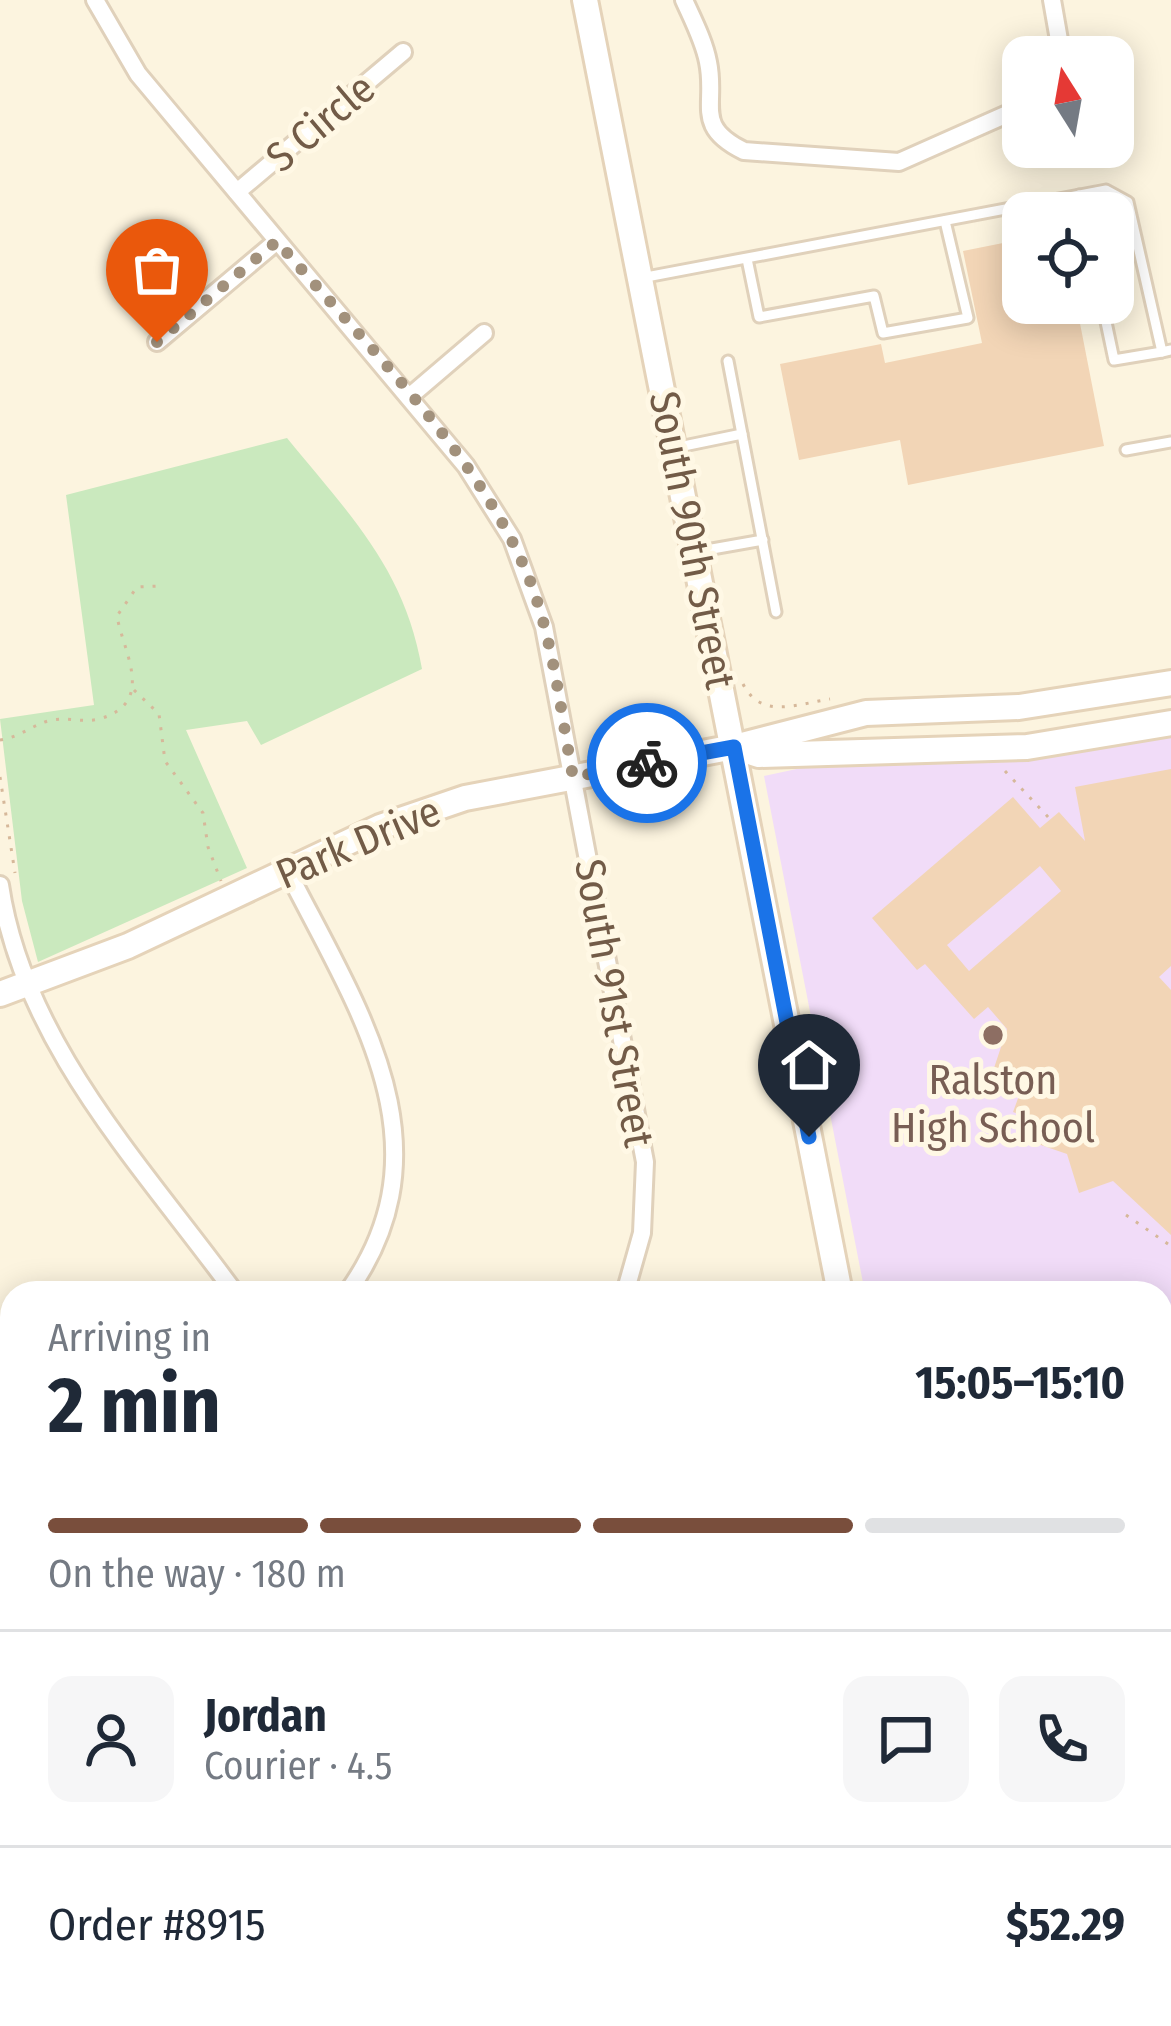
<!DOCTYPE html>
<meta charset="utf-8">
<style>
:root{--surface:#fff;--page:#f6f6f7;--text:#1f2937;--muted:#747a83;--line:#e0e1e3;--accent:#794e3c}
body{margin:0;font-family:"Fira Sans Condensed",sans-serif;background:var(--page);color:var(--text);height:100vh;display:flex;flex-direction:column;font-size:45px;white-space:nowrap}
*{box-sizing:border-box;margin:0}
p{font-size:39px;color:var(--muted)}
.icon{flex:none;width:66px;height:66px;fill:none;stroke:currentColor;stroke-width:2;stroke-linecap:round;stroke-linejoin:round}
.map{position:relative;flex:1;overflow:hidden}
.details{position:absolute;left:0px;top:1281px;width:1173px;height:747px;display:flex;flex-direction:column;background:var(--surface);border-radius:36px 36px 0 0;box-shadow:0 6px 30px #0003}
.details>*{flex:none}
.needle{width:78px;rotate:349deg}
.buttons{position:absolute;left:1002px;top:36px;display:grid;gap:24px}
.buttons a{display:grid;place-items:center;width:132px;height:132px;border-radius:24px;background:var(--surface);box-shadow:0 6px 30px #0003;font-size:60px}
.pin{position:absolute;display:grid;place-items:center;width:102px;height:102px;color:#fff;margin:-123px -51px;border-radius:50% 50% 50% 0;rotate:-45deg;box-shadow:0 0 12px #0007}
.pin .icon{rotate:45deg}
.courier{position:absolute;display:grid;place-items:center;width:120px;height:120px;margin:-60px;border:9px solid #1a73e8;border-radius:50%;background:#fff;color:#222;box-shadow:0 3px 15px #0007}
.head em{font-style:normal;font-weight:700}
.head div{display:flex;flex-direction:column-reverse}
.head{display:flex;align-items:center;justify-content:space-between;height:204px;padding:0 48px}
h1{font-size:78px;font-weight:700;line-height:90px}
.bar{display:grid;grid-template-columns:repeat(4,1fr);gap:18px 12px;align-content:center;height:144px;padding:0 48px}
.bar i{height:15px;border-radius:9px;background:var(--line)}
.bar .active{background:var(--accent)}
.bar p{grid-column:span 4}
.line{display:flex;align-items:center;gap:30px;padding:0 48px;border-top:3px solid var(--line)}
.line div{flex:1}
.round{display:grid;place-items:center;flex:none;width:126px;height:126px;border-radius:24px;background:var(--page)}
.map>svg:first-child{display:block}
.education{fill:#f1dcf8}
.green{fill:#cae9be}
.lines{fill:none;stroke-linecap:round;stroke-linejoin:round}
.stream{stroke:#9ac6d7;stroke-width:6}
.building{fill:#f2d5b6;fill-rule:evenodd}
.lane-casing{stroke:#e0d1bb;stroke-width:15}
.street-casing{stroke:#e0d1bb;stroke-width:22}
.secondary-casing{stroke:#e5d3b9;stroke-width:30}
.path{stroke:#d6b89a;stroke-width:3;stroke-dasharray:3 9;stroke-linecap:butt}
.lane{stroke:#fff;stroke-width:9}
.street{stroke:#fff;stroke-width:16}
.secondary{stroke:#fff;stroke-width:24}
.done{stroke:#a2917c;stroke-width:12;stroke-dasharray:0 21.6}
.route{stroke:#1a73e8;stroke-width:15}
.education-dot{fill:#8d6e63;stroke:#fff8e5;stroke-width:4.5}
.labels{text-anchor:middle;stroke-width:10;stroke-linejoin:round;paint-order:stroke}
.street-label{font-size:42px;fill:#725b47;stroke:#fff8e5}
.education-label{font-size:42px;fill:#785e54;stroke:#fff8e5}
</style>
<div class="map">
<svg width="1171" height="2026" viewBox="0 0 1171 2026">
<rect width="100%" height="100%" fill="#fcf4df"/>
<g class="education">
<polygon points="1171,723 1171,1728 1161,1729 1161,1293 865,1293 764,776 890,749"/>
<polygon points="12,1858 12,2016 563,2017 520,2026 0,2026 0,1860"/>
</g>
<g class="green">
<path d="M287,438C349,514 405,569 422,669L261,745L247,721L186,730L247,868L38,962L22,901L0,719L94,705L66,495Z"/>
<polygon points="1171,1398 1171,1692 1161,1694 1161,1401"/>
<polygon points="71,2016 230,2016 235,2026 72,2026"/>
<polygon points="563,2016 960,2016 962,2026 520,2026"/>
</g>
<g class="lines">
<g class="stream">
<polyline points="669,2016 681,2026"/>
<polyline points="737,2026 746,2019 777,2026"/>
</g>
</g>
<g class="building">
<polygon points="1023,239 1023,303 1076,303 1104,446 908,485 900,440 799,460 780,364 881,344 885,363 982,343 963,251"/>
<path d="M1171,769V966L1159,977L1171,990V1235L1113,1181L1079,1193L1067,1154L1035,1143L1042,1122L1013,1112L1020,1093L989,1083L1007,1029L988,1007L974,1019L925,964L917,970L872,918L1013,797L1040,828L1059,812L1085,841L1075,787ZM1040,866L1061,891L969,971L947,945Z"/>
</g>
<g class="lines">
<defs>
<g id="lane">
<polyline points="1079,195 1083,213"/>
<polyline points="747,259 759,317 874,296 883,333 968,318 945,221"/>
<polyline points="641,278 1106,190 1128,202 1162,352 1171,350"/>
<polyline points="1102,303 1114,360 1162,352"/>
<polyline points="728,361 776,612"/>
<polyline points="674,448 742,434"/>
<polyline points="1126,450 1171,442"/>
<polyline points="695,552 763,540"/>
</g>
<g id="street">
<polyline points="95,0 138,74 466,466 512,539 544,627 645,1162 642,1233 625,1293"/>
<path d="M684,0C693,20 704,41 708,62C717,105 693,126 744,151L899,162L1023,107"/>
<polyline points="1052,0 1062,57"/>
<polyline points="237,192 403,52"/>
<polyline points="157,342 277,241"/>
<polyline points="409,397 484,333"/>
<path d="M287,870C357,1008 453,1146 347,1293"/>
<path d="M0,885C23,1043 144,1168 235,1293"/>
<polyline points="0,1839 12,1836"/>
</g>
<g id="secondary">
<polyline points="585,0 840,1293"/>
<polyline points="734,747 759,755 1027,747 1171,723"/>
<polyline points="0,994 128,946 380,827 465,798 734,747 866,713 1019,707 1171,683"/>
<polyline points="982,2016 984,2026"/>
</g>
</defs>
<use href="#lane" class="lane-casing"/>
<use href="#street" class="street-casing"/>
<use href="#secondary" class="secondary-casing"/>
<g class="path">
<path d="M743,684C761,720 797,704 830,699"/>
<polyline points="134,690 159,714 165,761 203,813 208,847 221,881"/>
<path d="M0,740C21,737 33,724 52,720C68,717 84,723 99,719C157,703 123,652 117,616L137,587L159,586"/>
<polyline points="1005,771 1049,818"/>
<polyline points="0,777 15,873"/>
<polyline points="1126,1215 1171,1246"/>
<polyline points="657,2026 662,2016"/>
</g>
<use href="#lane" class="lane"/>
<use href="#street" class="street"/>
<use href="#secondary" class="secondary"/>
</g>
<g class="lines">
<path class="done" d="M157,342L277,241C362,341 475,450 526,571C553,635 560,709 573,777L647,763"/>
<polyline class="route" points="647,763 734,747 809,1137"/>
</g>
<circle class="education-dot" cx="993" cy="1035" r="12"/>
<g class="labels">
<g class="street-label">
<text transform="translate(320 122) rotate(-40)" y="15">S Circle</text>
<text transform="translate(693 540) rotate(79)" y="15">South 90th Street</text>
<text transform="translate(358 842) rotate(-23)" y="15">Park Drive</text>
<text transform="translate(615 1003) rotate(80)" y="15">South 91st Street</text>
</g>
<g class="education-label">
<text x="993" y="1094">Ralston<tspan x="993" dy="48">High School</tspan></text>
</g>
</g>
</svg>
<div class="buttons">
<a><svg class="needle" viewBox="-14 -14 28 28"><path d="M0-13l5 13h-10z" fill="#e53935"/><path d="M0 13l5-13h-10z" fill="#747a83"/></svg></a>
<a><svg class="icon" aria-label="locate" viewBox="0 0 24 24"><circle cx="12" cy="12" r="6"/><path d="M12 2v4M12 18v4M2 12h4M18 12h4"/></svg></a>
</div>
<div class="pin" style="left:157px;top:342px;background:#ea580c"><svg class="icon" aria-label="bag" viewBox="0 0 24 24"><path d="M5 8h14l-1 12H6zM9 8a3 3 0 0 1 6 0"/></svg></div>
<div class="pin" style="left:809px;top:1137px;background:#1f2937"><svg class="icon" aria-label="home" viewBox="0 0 24 24"><path d="M3 11l9-7 9 7M6 9v11h12V9"/></svg></div>
<div class="courier" style="left:647px;top:763px"><svg class="icon" aria-label="bike" viewBox="0 0 24 24"><circle cx="6" cy="16" r="4"/><circle cx="18" cy="16" r="4"/><path d="M6 16l4-8h5l3 8M10 8l3 8H6M13 5h3"/></svg></div>
<section class="details">
<div class="head"><div><h1>2 min</h1><p>Arriving in</p></div><em>15:05–15:10</em></div>
<div class="bar"><i class="active"></i><i class="active"></i><i class="active"></i><i></i><p>On the way · 180 m</p></div>
<div class="line" style="height:216px"><a class="round"><svg class="icon" aria-label="person" viewBox="0 0 24 24"><circle cx="12" cy="8" r="4"/><path d="M4 21q1-7 8-7t8 7"/></svg></a><div><b>Jordan</b><p>Courier · 4.5</p></div><a class="round"><svg class="icon" aria-label="chat" viewBox="0 0 24 24"><path d="M4 5h16v11H9l-5 4z"/></svg></a><a class="round"><svg class="icon" aria-label="phone" viewBox="0 0 24 24"><path d="M5 4h4l2 5-3 2q2 4 5 5l2-3 5 2v4C11 20 4 13 5 4z"/></svg></a></div>
<div class="line" style="height:156px"><div>Order #8915</div><b>$52.29</b></div>
</section>
</div>
